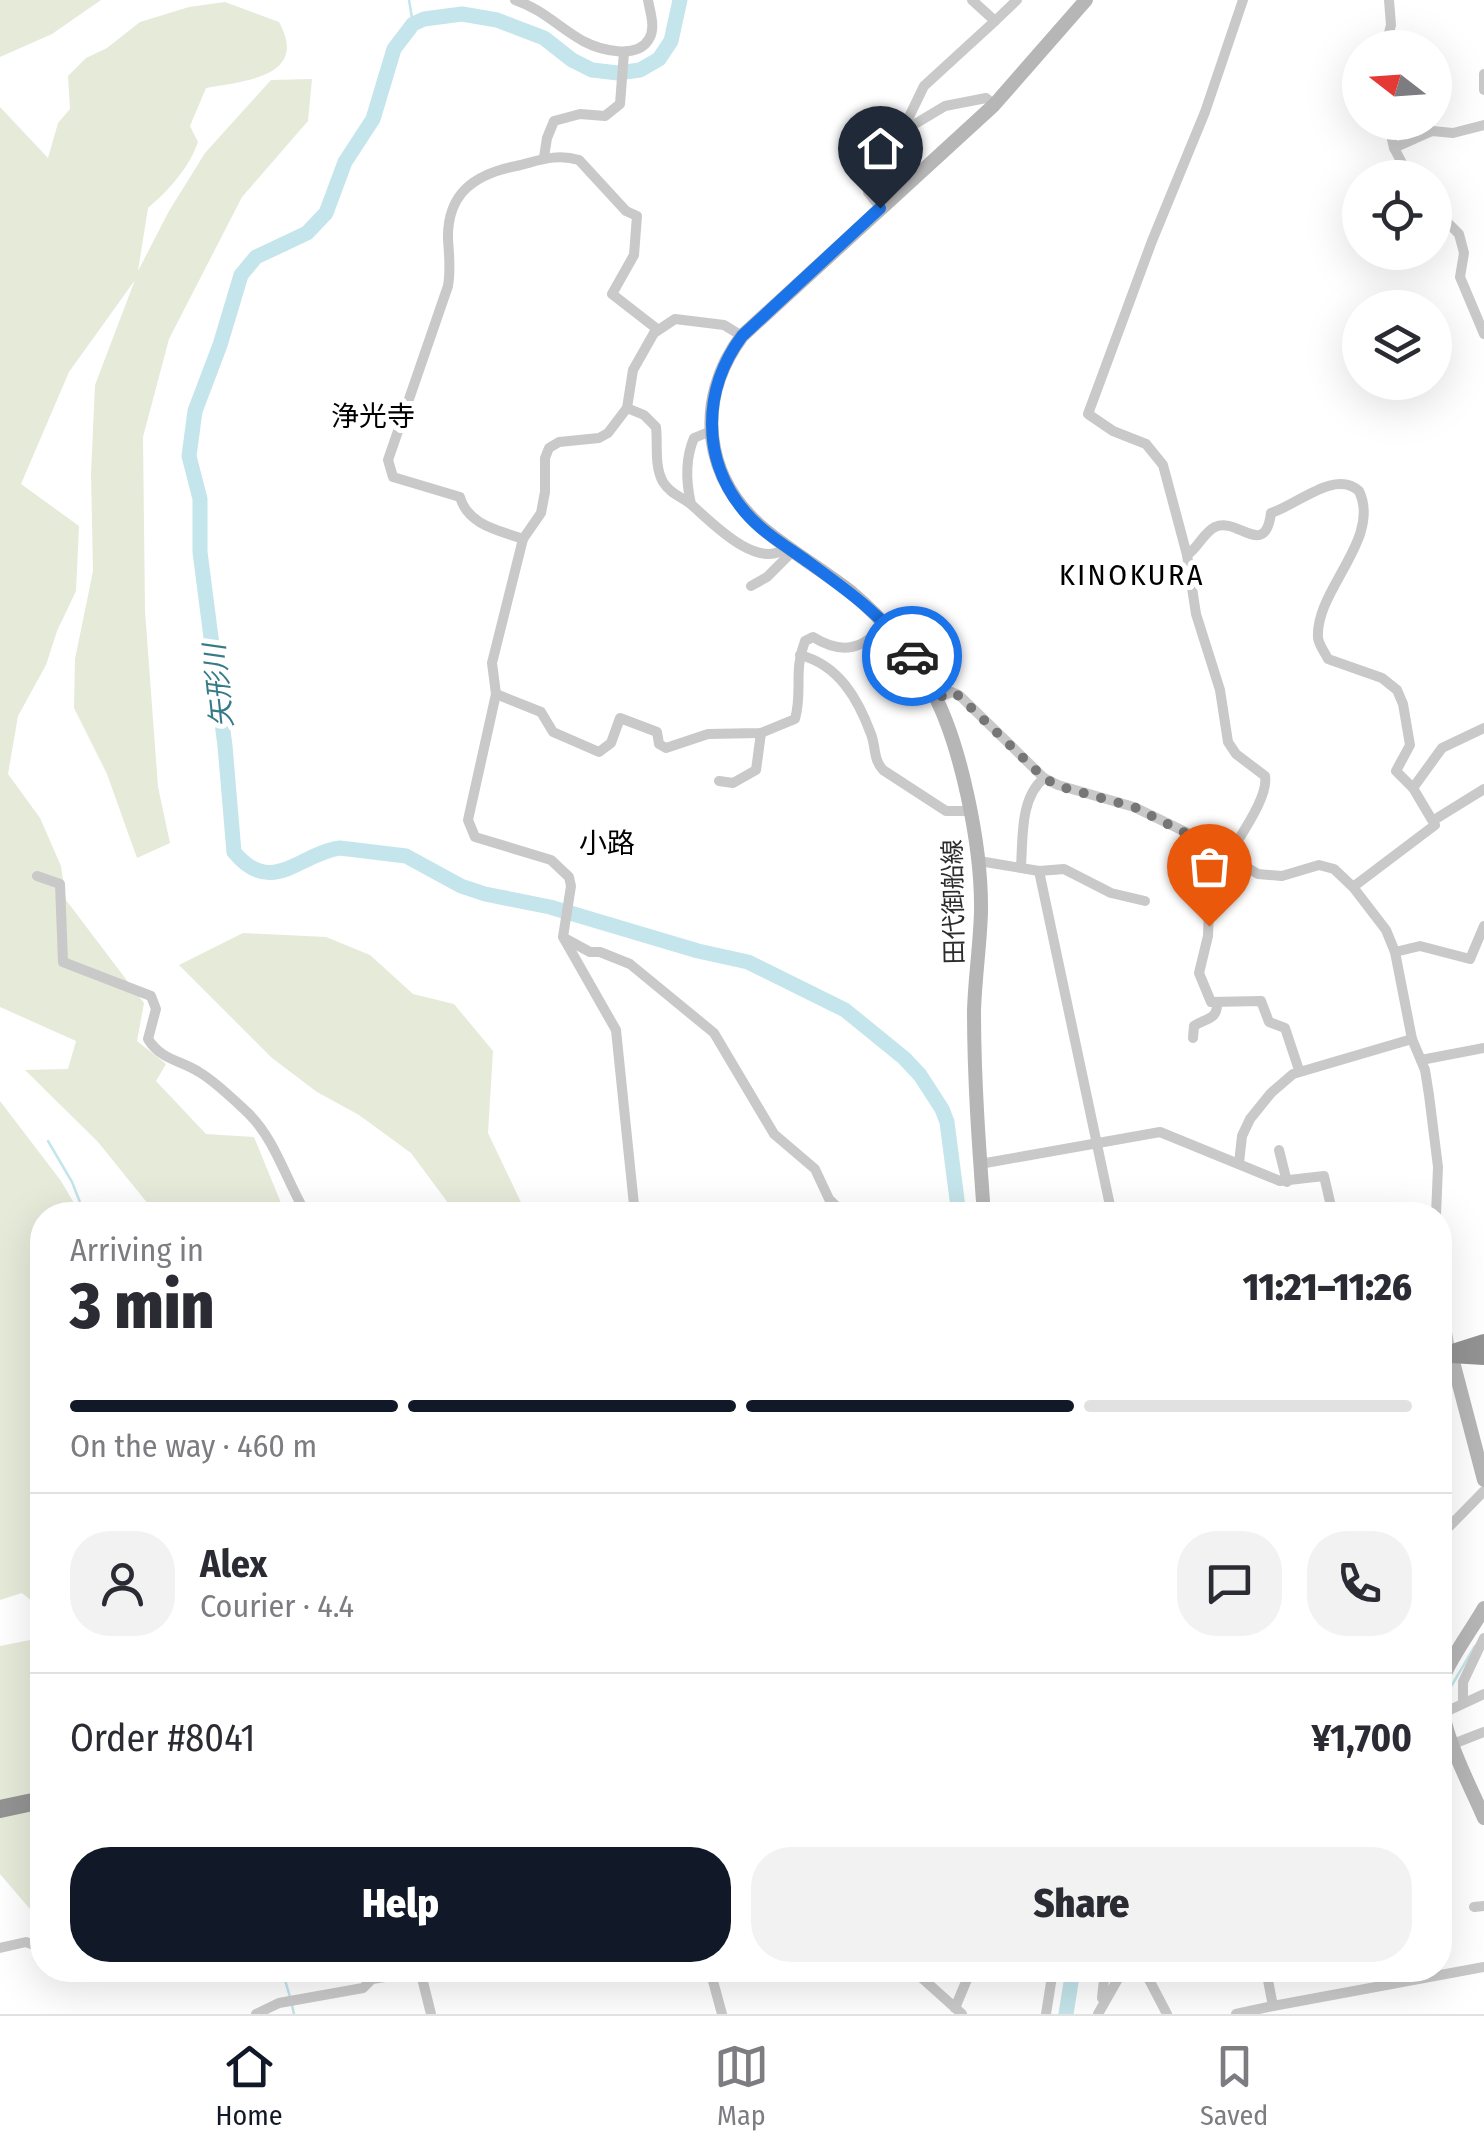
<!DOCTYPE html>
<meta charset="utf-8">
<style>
:root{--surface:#fff;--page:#f2f2f3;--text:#2b2b33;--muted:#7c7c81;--line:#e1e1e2;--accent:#111827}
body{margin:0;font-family:"Fira Sans Condensed","Noto Sans JP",sans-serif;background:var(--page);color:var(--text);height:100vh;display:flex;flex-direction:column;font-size:38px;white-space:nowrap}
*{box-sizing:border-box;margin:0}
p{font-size:32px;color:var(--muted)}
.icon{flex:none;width:55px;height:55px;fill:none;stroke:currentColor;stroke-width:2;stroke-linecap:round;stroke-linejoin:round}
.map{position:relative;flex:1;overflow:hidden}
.details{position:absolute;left:30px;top:1202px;width:1422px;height:780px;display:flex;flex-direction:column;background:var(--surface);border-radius:40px;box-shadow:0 10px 40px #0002}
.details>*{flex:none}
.needle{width:65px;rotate:287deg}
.buttons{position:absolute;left:1342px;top:30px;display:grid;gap:20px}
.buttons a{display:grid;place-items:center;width:110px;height:110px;border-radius:50%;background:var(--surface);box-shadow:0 10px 40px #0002;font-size:50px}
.pin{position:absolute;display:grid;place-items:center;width:85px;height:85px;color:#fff;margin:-102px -42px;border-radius:50% 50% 50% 0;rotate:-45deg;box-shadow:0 0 10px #0007}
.pin .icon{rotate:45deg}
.courier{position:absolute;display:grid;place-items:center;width:100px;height:100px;margin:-50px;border:8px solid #1a73e8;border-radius:50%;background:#fff;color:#222;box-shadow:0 2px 12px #0007}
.overview em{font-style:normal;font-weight:800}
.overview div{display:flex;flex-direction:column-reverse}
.overview{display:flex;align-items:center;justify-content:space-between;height:170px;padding:0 40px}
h1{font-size:65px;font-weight:800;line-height:75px}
.bar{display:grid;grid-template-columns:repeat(4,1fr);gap:15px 10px;align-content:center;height:120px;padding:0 40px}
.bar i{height:12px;border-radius:8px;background:var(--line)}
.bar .on{background:var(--accent)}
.bar p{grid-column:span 4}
.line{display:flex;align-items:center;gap:25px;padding:0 40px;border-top:2px solid var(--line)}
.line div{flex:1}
.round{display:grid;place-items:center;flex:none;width:105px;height:105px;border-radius:40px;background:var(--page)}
.action{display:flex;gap:20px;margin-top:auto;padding:20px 40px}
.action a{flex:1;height:115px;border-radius:40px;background:var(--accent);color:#fff;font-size:40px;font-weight:800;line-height:115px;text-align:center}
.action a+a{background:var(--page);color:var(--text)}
.tabs{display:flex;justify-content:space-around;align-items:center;height:140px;border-top:2px solid var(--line);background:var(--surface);font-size:28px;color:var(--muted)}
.tabs a{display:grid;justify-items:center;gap:5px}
.tabs .on{color:var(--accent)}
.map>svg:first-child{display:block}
.green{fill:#e6ead9}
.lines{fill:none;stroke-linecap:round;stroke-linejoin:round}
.stream{stroke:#c4e5eb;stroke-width:2.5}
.river{stroke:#c4e5eb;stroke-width:15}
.street{stroke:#c9c9c9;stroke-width:10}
.secondary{stroke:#b6b6b6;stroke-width:14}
.highway{stroke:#939393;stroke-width:18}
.done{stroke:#767676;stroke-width:10;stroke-dasharray:0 18}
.route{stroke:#1a73e8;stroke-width:12}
.labels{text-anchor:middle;stroke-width:10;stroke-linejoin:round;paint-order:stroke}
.street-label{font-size:25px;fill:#2c2c2c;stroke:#fff}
.neighbourhood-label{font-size:28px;fill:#000;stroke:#fff}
.water-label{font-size:28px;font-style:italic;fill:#387b88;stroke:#fff}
.quarter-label{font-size:30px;letter-spacing:2.5px;fill:#000;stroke:#fff}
</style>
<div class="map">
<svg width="1484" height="2014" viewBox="0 0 1484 2014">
<rect width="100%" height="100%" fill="#fff"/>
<g class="green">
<polygon points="0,0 101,0 52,34 0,57"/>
<path d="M225,2L279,22C310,78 242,81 206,88L190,126L198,142C189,168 169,190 148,208L138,271L169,211L205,153L271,80L312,79L308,121L242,197L169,339L143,437L145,611L158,787L170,843L137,858L107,774L74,708L75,659L93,571L91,474L95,385L135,280L69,372L21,484L79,526L76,591L57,631L46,665L18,716L8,774L40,818L61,866L66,900L144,1003L137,1041L166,1064L156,1081L206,1134L254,1137L281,1203L258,1215H157L98,1142L25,1070L68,1069L76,1041L0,1007V107L48,158L58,123L70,109L68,76L86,58L107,48L140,22L189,7Z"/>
<polygon points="243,933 326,937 370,955 413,994 454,1004 493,1051 488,1133 527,1215 457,1215 411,1153 359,1115 317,1092 272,1058 179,965"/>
<polygon points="0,1101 61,1181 81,1215 42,1215 42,1923 0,1874 0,1646 35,1639 32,1601 22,1593 0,1600"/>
</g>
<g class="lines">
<g class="stream">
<polyline points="409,0 413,24"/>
<polyline points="48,1141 72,1182 85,1215"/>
<polyline points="1446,1695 1475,1646"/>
<polyline points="282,1970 290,1997"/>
<polyline points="1072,1983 1102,1971"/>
<polyline points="292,2005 294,2014"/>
</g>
<g class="river">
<path d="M680,0L671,41L659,59L640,70L618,73L592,70L572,60L544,38L497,20L462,14L424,19L413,24L394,49L373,119L345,162L326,213L307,233L256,257L241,275L220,345L195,411L189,456L200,499V552L225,746L234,852C272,898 300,853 340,848L406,856L461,886L485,894L550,907L698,951L748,962L845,1010L904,1058L920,1075L942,1109L947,1122L959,1215"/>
<polyline points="1066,2014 1073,1970"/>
</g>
<g class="street">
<path d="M515,0C544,10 558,27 583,41C600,50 637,60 649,39C656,28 650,12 648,0"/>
<polyline points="995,21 1017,0"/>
<polyline points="1385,48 1391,25 1389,0"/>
<polyline points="1484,74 1484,90"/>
<polyline points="1388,122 1394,148 1410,178"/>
<polyline points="905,130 945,106 986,98 994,105"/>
<polyline points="1394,148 1432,131 1453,133 1484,125"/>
<polyline points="544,157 547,138 554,121 580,114 605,116 620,104 624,52"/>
<polyline points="881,208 868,192 869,186 905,130 906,123 924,86 995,21 972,0"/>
<polyline points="1435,210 1459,234 1464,253 1460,277 1484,334"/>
<path d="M627,408L644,415L656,427C658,445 654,466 663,482C671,495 683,497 693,506C712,523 759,572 787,547"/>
<path d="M691,504C686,482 685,459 694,438L711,431"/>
<path d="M523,539C498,530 468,525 460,497L393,477L388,460L448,286C451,269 449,256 448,239C447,193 475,174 516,166C538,161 556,153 579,160L626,211L637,216L634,255L612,294L657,329"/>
<path d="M1187,555C1198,548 1203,533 1215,527C1237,516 1265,560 1271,513C1297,505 1335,469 1359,491C1382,539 1315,590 1318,638C1319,645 1325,653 1328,659L1382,678L1397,690L1403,704L1410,745L1396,771L1413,788L1435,825L1353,887"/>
<polyline points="751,586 767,577 793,551"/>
<path d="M800,655C839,665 858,699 871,734C876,747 873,759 883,770L946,811H970"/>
<path d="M496,694L541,712L553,732L599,752L611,743L620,718L657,732L659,744L666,748L708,734L761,733L795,719C803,691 793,672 805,641L813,637C842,655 863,650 885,624"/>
<polyline points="937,698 952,692 959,695 1044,778 1058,785 1134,807 1198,838 1258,874 1282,876 1319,865 1334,869 1353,887 1386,930 1395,952 1412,1039 1425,1070 1429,1095 1438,1167 1436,1215"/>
<polyline points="719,781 733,783 756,770 761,733"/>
<polyline points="1413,788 1442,748 1484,728"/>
<polyline points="1434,820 1484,789"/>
<polyline points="1211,846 1199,856 1197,862 1209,908 1208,936 1199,973 1211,1002 1261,1001 1269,1022 1285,1028 1299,1070"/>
<path d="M1228,857C1239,837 1269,797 1265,776L1236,754L1228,742L1220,690L1196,614L1187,555L1163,465L1146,444L1113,431L1088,414L1152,241L1205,112L1243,0"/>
<polyline points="979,861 1039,871 1112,1215"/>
<path d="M1021,866C1023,837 1020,798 1044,778"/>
<polyline points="1039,871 1064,869 1111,893 1145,901"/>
<path d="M37,876L60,884L63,962L151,996L156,1009L148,1039C161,1060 180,1060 199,1072C216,1082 234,1100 248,1113C276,1140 287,1183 307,1215"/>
<polyline points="566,939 590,952 600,952 630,964 714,1033 774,1134 815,1169 829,1199 845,1215"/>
<polyline points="1395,952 1420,946 1470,959 1484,926"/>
<path d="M1193,1038L1194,1026C1206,1018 1218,1020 1217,1002"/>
<polyline points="1421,1060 1484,1048"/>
<polyline points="1279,1150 1287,1182"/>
<polyline points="1239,1163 1242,1136 1250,1119 1271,1093 1293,1074 1412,1039"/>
<polyline points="980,1164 1160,1132 1280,1181 1324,1176 1333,1215"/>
<polyline points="635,1215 616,1030 563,937 571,886 569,877 551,860 475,837 468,820 496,694 492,663 523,539 541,513 545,492 545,458 549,448 559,442 599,438 608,433 627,408 633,370 654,333 675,319 724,325 742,336"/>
<polyline points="1440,1295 1451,1354"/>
<polyline points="1440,1536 1484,1491"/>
<polyline points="1463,1703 1463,1682 1484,1638"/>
<polyline points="1441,1714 1484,1694"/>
<polyline points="1453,1744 1484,1732"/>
<polyline points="1474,1907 1484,1906"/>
<polyline points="0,1948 26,1942 42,1948"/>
<polyline points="350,1970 372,1979 430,1970"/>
<polyline points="420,1970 431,2014"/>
<polyline points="710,1970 722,2014"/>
<polyline points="913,1970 962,2014"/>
<polyline points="1144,1970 1167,2014"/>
<polyline points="1266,1970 1273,2006 1484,1967"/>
<polyline points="1102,1998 1105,1970"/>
<polyline points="955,2008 968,1977"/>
<polyline points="256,2014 279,2003 363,1988 372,1979"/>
<polyline points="1046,2014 1053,1970"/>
<polyline points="1098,2014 1123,1970"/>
<polyline points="1236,2014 1273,2006"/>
</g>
<g class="secondary">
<path d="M984,1215C979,1147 974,1079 974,1011C975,978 980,945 981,912C982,848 961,740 929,685C909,649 884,620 852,593C824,571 793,553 766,531C703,479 694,401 742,336L994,105L1086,0"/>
<polyline points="1451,1354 1484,1480"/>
<path d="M1484,1608C1474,1626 1450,1659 1444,1676C1430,1714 1469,1782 1484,1818"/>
</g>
<g class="highway">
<polyline points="1451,1354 1484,1356"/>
<polyline points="1440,1357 1484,1343"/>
<polyline points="0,1809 42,1800"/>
</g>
</g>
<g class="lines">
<polyline class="done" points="912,656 937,698 952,692 959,696 1044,778 1058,786 1134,807 1211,846 1199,856 1197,862 1206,886 1209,926"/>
<path class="route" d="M880,208L742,336C703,389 700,459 745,512C761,531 784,545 804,559C844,588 884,616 912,656"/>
</g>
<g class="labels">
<g class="street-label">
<text transform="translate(953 902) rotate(-91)" y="9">田代御船線</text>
</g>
<g class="neighbourhood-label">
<text x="373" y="426">浄光寺</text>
<text x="607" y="853">小路</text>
</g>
<g class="water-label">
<text transform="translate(218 686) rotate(-96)" y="10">矢形川</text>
</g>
<g class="quarter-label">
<text x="1132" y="585">KINOKURA</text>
</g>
</g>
</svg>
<div class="buttons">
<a><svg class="needle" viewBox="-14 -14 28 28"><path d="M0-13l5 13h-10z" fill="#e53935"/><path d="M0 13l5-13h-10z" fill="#7c7c81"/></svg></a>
<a><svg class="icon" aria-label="locate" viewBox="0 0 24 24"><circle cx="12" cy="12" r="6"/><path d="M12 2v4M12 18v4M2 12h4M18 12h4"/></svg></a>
<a><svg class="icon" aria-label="layers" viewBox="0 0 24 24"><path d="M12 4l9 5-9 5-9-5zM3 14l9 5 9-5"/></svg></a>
</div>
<div class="pin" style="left:1209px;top:926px;background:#ea580c"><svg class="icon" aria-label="bag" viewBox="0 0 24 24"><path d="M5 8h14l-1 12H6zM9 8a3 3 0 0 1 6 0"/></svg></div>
<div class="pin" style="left:880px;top:208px;background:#1f2937"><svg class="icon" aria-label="home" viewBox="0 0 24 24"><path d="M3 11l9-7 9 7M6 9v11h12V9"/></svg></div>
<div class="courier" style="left:912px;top:656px"><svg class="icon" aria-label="car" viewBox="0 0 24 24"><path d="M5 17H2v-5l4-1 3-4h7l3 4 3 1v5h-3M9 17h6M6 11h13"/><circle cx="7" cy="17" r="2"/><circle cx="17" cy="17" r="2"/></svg></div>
<section class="details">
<div class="overview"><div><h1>3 min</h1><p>Arriving in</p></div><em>11:21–11:26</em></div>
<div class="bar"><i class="on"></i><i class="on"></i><i class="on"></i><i></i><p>On the way · 460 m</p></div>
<div class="line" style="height:180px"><a class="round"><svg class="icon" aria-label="person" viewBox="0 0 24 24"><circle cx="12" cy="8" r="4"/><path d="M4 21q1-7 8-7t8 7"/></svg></a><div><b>Alex</b><p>Courier · 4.4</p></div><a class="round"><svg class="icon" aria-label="chat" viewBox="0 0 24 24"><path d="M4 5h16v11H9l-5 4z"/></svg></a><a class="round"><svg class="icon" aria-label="phone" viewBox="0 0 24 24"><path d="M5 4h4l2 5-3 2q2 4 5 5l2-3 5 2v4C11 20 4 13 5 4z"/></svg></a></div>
<div class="line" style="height:130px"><div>Order #8041</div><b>¥1,700</b></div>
<div class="action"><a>Help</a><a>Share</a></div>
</section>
</div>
<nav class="tabs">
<a class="on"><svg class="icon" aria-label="home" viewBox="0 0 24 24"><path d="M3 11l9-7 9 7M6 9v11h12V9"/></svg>Home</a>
<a><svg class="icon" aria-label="map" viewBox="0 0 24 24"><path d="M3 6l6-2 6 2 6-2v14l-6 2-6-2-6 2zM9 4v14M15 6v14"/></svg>Map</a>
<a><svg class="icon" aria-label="saved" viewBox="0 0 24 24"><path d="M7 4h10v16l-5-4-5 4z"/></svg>Saved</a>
</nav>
